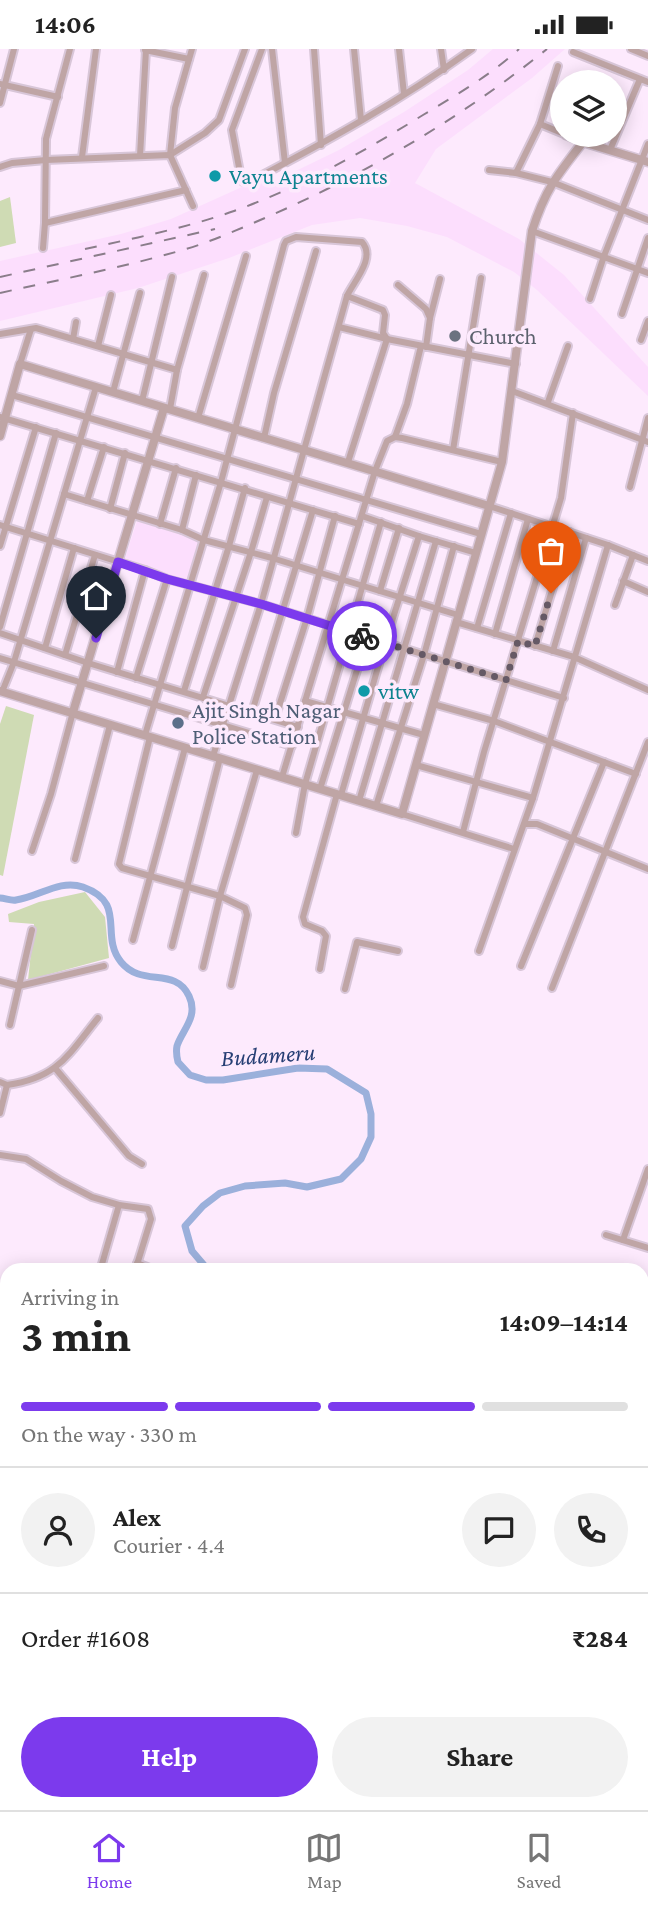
<!DOCTYPE html>
<meta charset="utf-8">
<style>
:root{--surface:#fff;--page:#f2f2f2;--text:#222;--muted:#767676;--line:#e0e0e0;--accent:#7c3aed}
body{margin:0;font-family:"Crimson Pro",serif;background:var(--page);color:var(--text);height:100vh;display:flex;flex-direction:column;font-size:26px;white-space:nowrap}
*{box-sizing:border-box;margin:0}
p{font-size:23px;color:var(--muted)}
.icon{flex:none;width:38px;height:38px;fill:none;stroke:currentColor;stroke-width:2;stroke-linecap:round;stroke-linejoin:round}
.map{position:relative;flex:1;overflow:hidden}
.drawer{position:absolute;left:0px;top:1214px;width:649px;height:548px;display:flex;flex-direction:column;background:var(--surface);border-radius:21px 21px 0 0;box-shadow:0 4px 18px #0003}
.drawer>*{flex:none}
.controls{position:absolute;left:550px;top:21px;display:grid;gap:14px}
.controls a{display:grid;place-items:center;width:77px;height:77px;border-radius:50%;background:var(--surface);box-shadow:0 4px 18px #0003;font-size:35px}
.pin{position:absolute;display:grid;place-items:center;width:60px;height:60px;color:#fff;margin:-72px -30px;border-radius:50% 50% 50% 0;rotate:-45deg;box-shadow:0 0 7px #0007}
.pin .icon{rotate:45deg}
.courier{position:absolute;display:grid;place-items:center;width:70px;height:70px;margin:-35px;border:5px solid #7c3aed;border-radius:50%;background:#fff;color:#222;box-shadow:0 2px 9px #0007}
.summary em{font-style:normal;font-weight:700}
.summary div{display:flex;flex-direction:column-reverse}
.summary{display:flex;align-items:center;justify-content:space-between;height:119px;padding:0 21px}
h1{font-size:46px;font-weight:700;line-height:52px}
.bar{display:grid;grid-template-columns:repeat(4,1fr);gap:10px 7px;align-content:center;height:84px;padding:0 21px}
.bar i{height:9px;border-radius:5px;background:var(--line)}
.bar .on{background:var(--accent)}
.bar p{grid-column:span 4}
.line{display:flex;align-items:center;gap:18px;padding:0 21px;border-top:2px solid var(--line)}
.line div{flex:1}
.round{display:grid;place-items:center;flex:none;width:74px;height:74px;border-radius:37px;background:var(--page)}
.button{display:flex;gap:14px;margin-top:auto;padding:14px 21px}
.button a{flex:1;height:80px;border-radius:42px;background:var(--accent);color:#fff;font-size:28px;font-weight:700;line-height:80px;text-align:center}
.button a+a{background:var(--page);color:var(--text)}
.status{display:flex;justify-content:space-between;align-items:center;height:49px;padding:0 35px;background:var(--surface);direction:ltr}
.status svg{height:19px;fill:currentColor}
.dock{display:flex;justify-content:space-around;align-items:center;height:98px;border-top:2px solid var(--line);background:var(--surface);font-size:19px;color:var(--muted)}
.dock a{display:grid;justify-items:center;gap:4px}
.dock .on{color:var(--accent)}
.map>svg:first-child{display:block}
.built{fill:#fcdefd}
.green{fill:#cfdbb4}
.lines{fill:none;stroke-linecap:round;stroke-linejoin:round}
.canal{stroke:#9bb0db;stroke-width:7}
.minor-casing{stroke:#d8c6d8;stroke-width:10}
.tertiary-casing{stroke:#d8c6d8;stroke-width:11}
.minor{stroke:#bfa5a5;stroke-width:6}
.tertiary{stroke:#bfa5a5;stroke-width:8}
.rail{stroke:#8a7d8a;stroke-width:2;stroke-dasharray:12 12;stroke-linecap:butt}
.done{stroke:#655965;stroke-width:7;stroke-dasharray:0 12.6}
.route{stroke:#7c3aed;stroke-width:9}
.culture-dot{fill:#0f9aa8;stroke:#fdeafd;stroke-width:2.5}
.worship-dot{fill:#6b7280;stroke:#fdeafd;stroke-width:2.5}
.service-dot{fill:#5c6f8a;stroke:#fdeafd;stroke-width:2.5}
.labels{text-anchor:middle;stroke-width:7;stroke-linejoin:round;paint-order:stroke}
.culture-label{font-size:23px;fill:#0d838f;stroke:#fdeafd;text-anchor:start}
.worship-label{font-size:23px;fill:#5b616d;stroke:#fdeafd;text-anchor:start}
.service-label{font-size:23px;fill:#4e5e75;stroke:#fdeafd;text-anchor:start}
.water-label{font-size:24px;font-style:italic;fill:#263e74;stroke:#fdeafd}
</style>
<div class="status"><b>14:06</b><svg viewBox="0 0 49 12"><path d="M0 12V9h3v3zM5 12V6h3v6zM10 12V3h3v9zM15 12V0h3v12zM26 1h20v11H26zM47 4h2v5h-2z"/></svg></div>
<div class="map">
<svg width="648" height="1761" viewBox="0 0 648 1761">
<rect width="100%" height="100%" fill="#fdeafd"/>
<g class="built">
<polygon points="493,0 565,0 532,29 436,100 415,134 519,190 564,226 648,318 648,347 537,241 514,223 447,188 407,177 360,169 312,176 229,209 138,239 0,272 0,212 121,185 171,170 242,138 277,131 339,101 404,63 468,21"/>
<polygon points="137,472 203,492 190,532 124,512"/>
</g>
<g class="green">
<polygon points="10,148 16,194 0,198 0,152"/>
<polygon points="6,657 34,666 3,827 0,826 0,675"/>
<polygon points="85,843 105,868 109,909 28,931 34,875 9,873 8,865 39,853"/>
</g>
<g class="lines">
<g class="canal">
<path d="M0,849C5,849 11,852 16,851C39,848 59,830 83,838C128,854 99,886 121,913C142,939 175,917 189,947C199,968 182,981 177,997C176,1002 177,1009 178,1013L190,1026L206,1031H223L298,1019L327,1020L366,1044L371,1065V1088L361,1110L341,1130L307,1138L285,1134L245,1137L220,1144L203,1157L185,1177L192,1202L209,1222"/>
<polyline points="408,1755 412,1761"/>
</g>
<defs>
<g id="minor">
<path d="M262,0L232,81L241,129L243,133H249C326,93 402,51 472,0"/>
<polyline points="272,0 285,114"/>
<polyline points="314,0 321,96"/>
<polyline points="354,0 361,71"/>
<polyline points="399,0 404,45"/>
<polyline points="441,0 444,21"/>
<polyline points="631,0 648,7"/>
<polyline points="145,1 189,10"/>
<polyline points="573,3 648,33"/>
<polyline points="0,35 58,48"/>
<polyline points="0,54 14,0"/>
<polyline points="540,75 562,84"/>
<polyline points="565,86 583,93"/>
<polyline points="610,101 640,30"/>
<polyline points="170,106 205,84 219,71 245,0"/>
<polyline points="170,106 175,59 192,0"/>
<polyline points="140,107 146,1"/>
<polyline points="82,108 96,0"/>
<polyline points="0,118 12,114 46,111 170,106 193,157"/>
<polyline points="489,121 516,124 540,75 558,17"/>
<polyline points="516,124 552,133 648,171"/>
<polyline points="45,174 186,141"/>
<polyline points="532,182 648,224"/>
<polyline points="43,199 45,174 46,90 70,0"/>
<polyline points="398,236 426,260 430,269 426,298"/>
<polyline points="347,247 383,261 385,266 383,284 387,290 348,413"/>
<polyline points="590,250 604,207 648,95"/>
<polyline points="622,265 648,189"/>
<polyline points="430,269 440,230"/>
<polyline points="339,278 387,290 516,315"/>
<polyline points="0,285 36,279 177,321 170,360"/>
<polyline points="73,290 76,273"/>
<polyline points="641,291 648,272"/>
<polyline points="98,297 111,246"/>
<polyline points="20,315 31,280"/>
<polyline points="177,321 204,226"/>
<polyline points="512,342 648,393"/>
<polyline points="113,343 140,244"/>
<polyline points="12,346 481,485"/>
<polyline points="142,352 172,228"/>
<polyline points="548,353 568,297"/>
<polyline points="0,368 359,475"/>
<polyline points="198,369 246,207"/>
<polyline points="395,388 407,355 421,297"/>
<polyline points="264,389 274,344 316,202"/>
<polyline points="453,401 481,229"/>
<polyline points="630,438 648,369"/>
<polyline points="64,445 182,481 204,491 272,509 458,566"/>
<polyline points="87,452 104,398"/>
<polyline points="489,457 608,496 648,512"/>
<polyline points="110,460 125,404"/>
<polyline points="160,475 176,419"/>
<polyline points="0,476 145,521 167,530 261,555 564,649"/>
<polyline points="182,481 196,426"/>
<polyline points="419,487 476,504"/>
<polyline points="0,497 36,378"/>
<polyline points="623,532 648,543"/>
<polyline points="380,542 399,479"/>
<polyline points="615,556 633,506"/>
<polyline points="456,573 574,608 648,641"/>
<polyline points="0,578 56,384"/>
<polyline points="477,579 511,464"/>
<polyline points="0,584 88,614 298,678"/>
<polyline points="495,585 528,470"/>
<polyline points="535,597 570,483"/>
<polyline points="45,599 74,499"/>
<polyline points="553,602 586,489"/>
<polyline points="65,606 95,506"/>
<polyline points="0,609 292,697"/>
<polyline points="117,623 145,521"/>
<polyline points="136,629 167,530"/>
<polyline points="184,642 229,497 245,439"/>
<polyline points="2,643 14,613 96,338"/>
<polyline points="203,648 251,503 267,448"/>
<polyline points="305,652 424,686"/>
<polyline points="433,655 494,672 636,725"/>
<polyline points="252,663 313,461"/>
<polyline points="275,670 307,569 335,467"/>
<path d="M145,686L221,433L284,196L286,192L296,188L362,193C376,209 354,232 347,247L261,555L213,707"/>
<polyline points="150,688 119,815 122,819 220,847 245,859 247,866 231,936"/>
<polyline points="416,716 533,749"/>
<polyline points="282,728 375,422 387,392 395,388 402,389 502,413"/>
<polyline points="320,740 367,589"/>
<polyline points="341,746 385,594 419,487 362,467"/>
<polyline points="359,752 436,492"/>
<polyline points="376,757 424,606 454,497"/>
<polyline points="402,765 514,800"/>
<polyline points="525,775 537,775 648,820"/>
<polyline points="463,783 484,703 561,449 573,364"/>
<polyline points="296,784 305,735 381,473"/>
<polyline points="32,802 51,745 73,663"/>
<polyline points="75,810 110,676"/>
<polyline points="133,891 185,699"/>
<polyline points="172,897 220,709"/>
<polyline points="479,902 533,749 608,496"/>
<polyline points="521,917 604,713"/>
<polyline points="203,918 220,847 257,721"/>
<polyline points="320,920 326,887 322,882 305,875 303,868 337,745"/>
<polyline points="0,932 19,937 104,917"/>
<polyline points="552,939 648,693"/>
<polyline points="345,940 357,893 398,902"/>
<polyline points="10,976 32,881"/>
<polyline points="55,1019 129,1107 142,1115"/>
<polyline points="0,1033 7,1036 0,1064"/>
<path d="M7,1036C58,1029 68,1006 98,969"/>
<polyline points="0,1106 26,1110 61,1132 92,1148 119,1156 148,1160 151,1170 135,1222"/>
<polyline points="606,1186 648,1199"/>
<polyline points="623,1191 648,1120"/>
<polyline points="137,1214 157,1222"/>
<polyline points="100,1222 119,1156"/>
<polyline points="642,1346 648,1348"/>
<polyline points="642,1376 648,1378"/>
<polyline points="642,1405 648,1388"/>
<polyline points="0,1417 7,1394"/>
<polyline points="0,1463 7,1465"/>
<polyline points="0,1568 7,1540"/>
<polyline points="0,1583 7,1585"/>
<polyline points="97,1761 98,1755"/>
<polyline points="159,1761 160,1755"/>
<polyline points="375,1761 378,1755"/>
<polyline points="470,1761 470,1755"/>
</g>
<g id="tertiary">
<polyline points="0,387 20,315 489,457"/>
<path d="M0,642L402,765L502,413L532,182C545,141 557,126 583,93L648,113"/>
<polyline points="73,663 164,359"/>
</g>
</defs>
<use href="#minor" class="minor-casing"/>
<use href="#tertiary" class="tertiary-casing"/>
<use href="#minor" class="minor"/>
<use href="#tertiary" class="tertiary"/>
<g class="rail">
<path d="M85,200C135,189 186,179 234,162C301,138 363,103 423,66C456,46 491,26 519,0"/>
<polyline points="0,228 215,180"/>
<path d="M0,244C62,230 125,218 186,200C213,192 239,180 265,169C366,125 461,69 547,0"/>
</g>
</g>
<g class="lines">
<polyline class="done" points="362,587 506,631 518,592 535,597 551,544"/>
<polyline class="route" points="96,589 118,513 167,530 261,555 362,587"/>
</g>
<g class="culture-dot">
<circle cx="215" cy="127" r="7"/>
<circle cx="364" cy="642" r="7"/>
</g>
<circle class="worship-dot" cx="455" cy="287" r="7"/>
<circle class="service-dot" cx="178" cy="674" r="7"/>
<g class="labels">
<g class="culture-label">
<text x="229" y="135">Vayu Apartments</text>
<text x="378" y="650">vitw</text>
</g>
<g class="worship-label">
<text x="469" y="295">Church</text>
</g>
<g class="service-label">
<text x="192" y="669">Ajit Singh Nagar<tspan x="192" dy="26">Police Station</tspan></text>
</g>
<g class="water-label">
<text transform="translate(268 1006) rotate(-4)" y="8">Budameru</text>
</g>
</g>
</svg>
<div class="controls">
<a><svg class="icon" aria-label="layers" viewBox="0 0 24 24"><path d="M12 4l9 5-9 5-9-5zM3 14l9 5 9-5"/></svg></a>
</div>
<div class="pin" style="left:551px;top:544px;background:#ea580c"><svg class="icon" aria-label="bag" viewBox="0 0 24 24"><path d="M5 8h14l-1 12H6zM9 8a3 3 0 0 1 6 0"/></svg></div>
<div class="pin" style="left:96px;top:589px;background:#1f2937"><svg class="icon" aria-label="home" viewBox="0 0 24 24"><path d="M3 11l9-7 9 7M6 9v11h12V9"/></svg></div>
<div class="courier" style="left:362px;top:587px"><svg class="icon" aria-label="bike" viewBox="0 0 24 24"><circle cx="6" cy="16" r="4"/><circle cx="18" cy="16" r="4"/><path d="M6 16l4-8h5l3 8M10 8l3 8H6M13 5h3"/></svg></div>
<section class="drawer">
<div class="summary"><div><h1>3 min</h1><p>Arriving in</p></div><em>14:09–14:14</em></div>
<div class="bar"><i class="on"></i><i class="on"></i><i class="on"></i><i></i><p>On the way · 330 m</p></div>
<div class="line" style="height:126px"><a class="round"><svg class="icon" aria-label="person" viewBox="0 0 24 24"><circle cx="12" cy="8" r="4"/><path d="M4 21q1-7 8-7t8 7"/></svg></a><div><b>Alex</b><p>Courier · 4.4</p></div><a class="round"><svg class="icon" aria-label="chat" viewBox="0 0 24 24"><path d="M4 5h16v11H9l-5 4z"/></svg></a><a class="round"><svg class="icon" aria-label="phone" viewBox="0 0 24 24"><path d="M5 4h4l2 5-3 2q2 4 5 5l2-3 5 2v4C11 20 4 13 5 4z"/></svg></a></div>
<div class="line" style="height:91px"><div>Order #1608</div><b>₹284</b></div>
<div class="button"><a>Help</a><a>Share</a></div>
</section>
</div>
<nav class="dock">
<a class="on"><svg class="icon" aria-label="home" viewBox="0 0 24 24"><path d="M3 11l9-7 9 7M6 9v11h12V9"/></svg>Home</a>
<a><svg class="icon" aria-label="map" viewBox="0 0 24 24"><path d="M3 6l6-2 6 2 6-2v14l-6 2-6-2-6 2zM9 4v14M15 6v14"/></svg>Map</a>
<a><svg class="icon" aria-label="saved" viewBox="0 0 24 24"><path d="M7 4h10v16l-5-4-5 4z"/></svg>Saved</a>
</nav>
